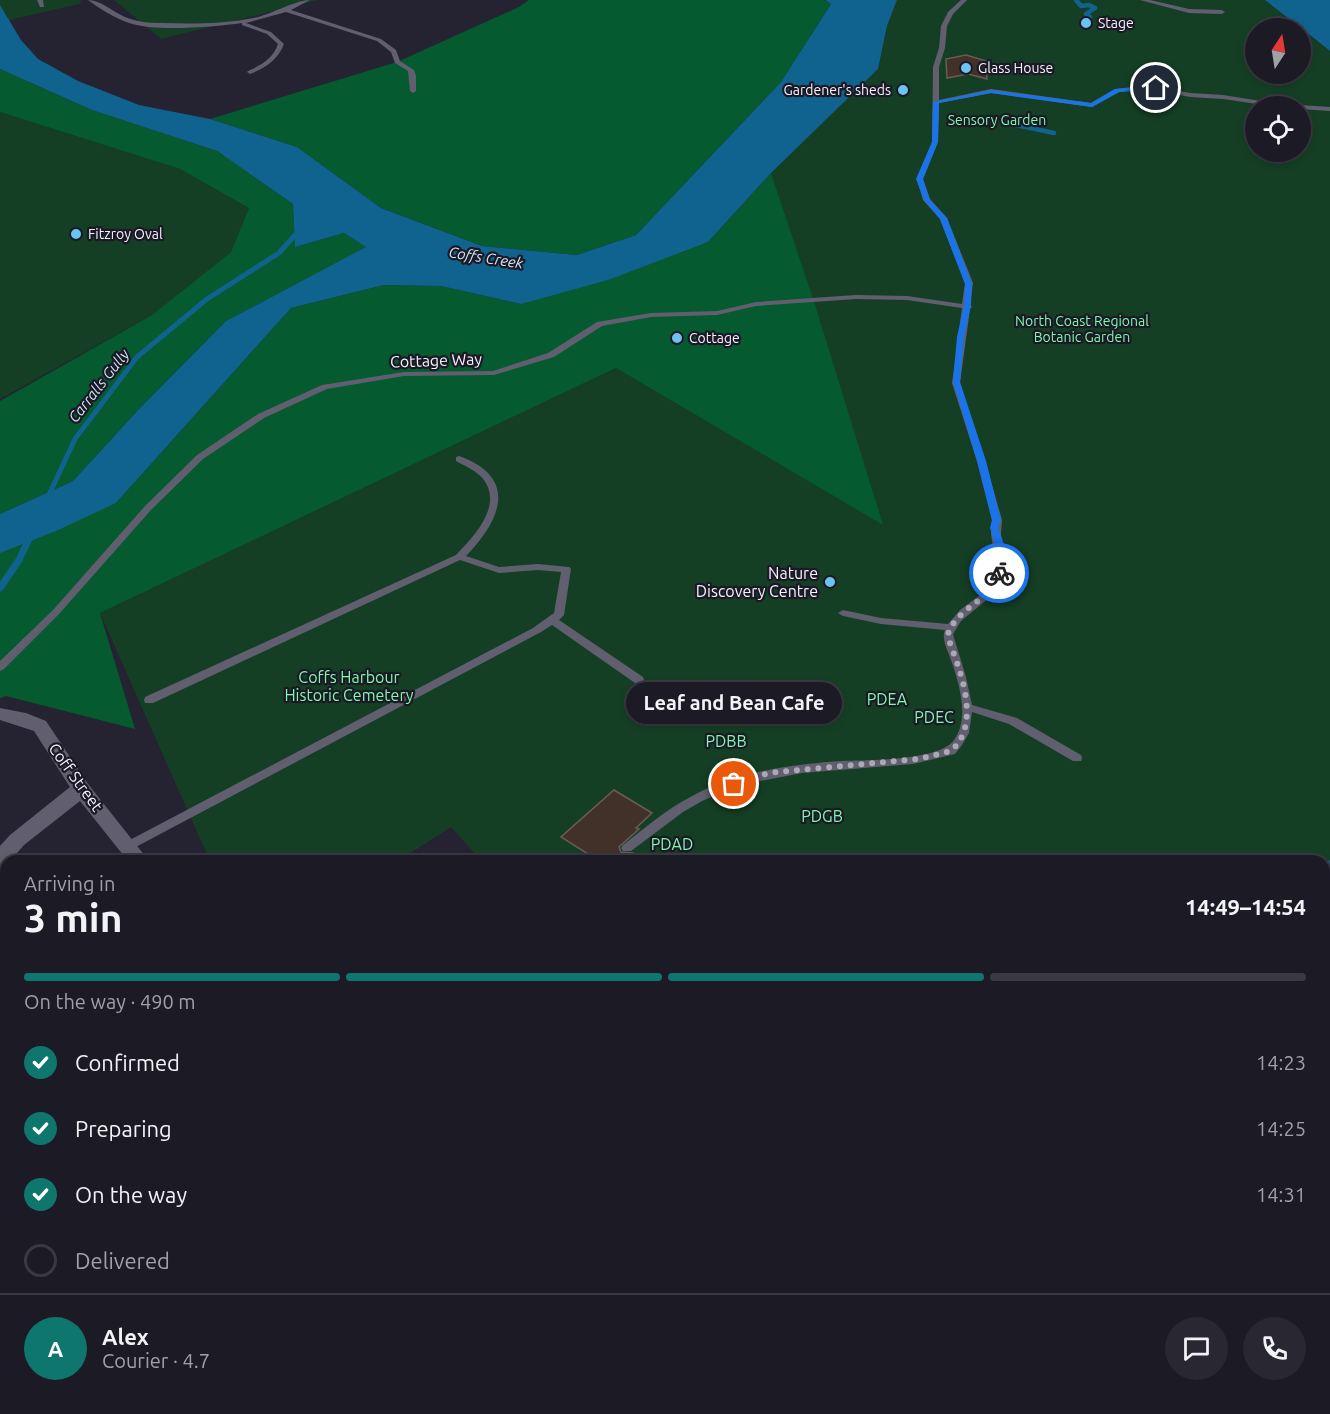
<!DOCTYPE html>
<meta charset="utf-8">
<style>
:root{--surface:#1c1a25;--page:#292732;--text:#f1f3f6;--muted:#a0a1a7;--line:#3a3842;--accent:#0f766e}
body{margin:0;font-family:Ubuntu,sans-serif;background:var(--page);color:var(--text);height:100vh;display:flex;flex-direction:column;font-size:22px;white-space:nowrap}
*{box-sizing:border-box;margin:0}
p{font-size:20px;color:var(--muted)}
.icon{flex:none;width:33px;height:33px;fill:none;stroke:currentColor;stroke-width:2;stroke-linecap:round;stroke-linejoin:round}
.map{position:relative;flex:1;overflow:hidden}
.drawer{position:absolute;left:0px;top:855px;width:1330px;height:560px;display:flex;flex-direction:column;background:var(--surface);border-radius:18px 18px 0 0;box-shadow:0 3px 9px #0003,0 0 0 2px var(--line)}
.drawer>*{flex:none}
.needle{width:39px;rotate:12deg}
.controls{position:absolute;left:1245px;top:18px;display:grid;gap:12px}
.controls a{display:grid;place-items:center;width:66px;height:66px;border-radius:50%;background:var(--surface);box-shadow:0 3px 9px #0003,0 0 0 2px var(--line);font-size:30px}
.pin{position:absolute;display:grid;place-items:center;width:51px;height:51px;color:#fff;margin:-26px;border:3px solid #fff;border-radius:50%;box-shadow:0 2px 6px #0007}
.courier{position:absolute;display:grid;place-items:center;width:60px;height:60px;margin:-30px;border:4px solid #1a73e8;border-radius:50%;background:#fff;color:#222;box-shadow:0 2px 8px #0007}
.bubble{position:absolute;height:42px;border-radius:21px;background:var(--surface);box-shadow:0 3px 9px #0003,0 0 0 2px var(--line);font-size:20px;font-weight:700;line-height:42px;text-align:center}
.summary em{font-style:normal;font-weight:700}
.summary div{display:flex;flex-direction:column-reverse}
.summary{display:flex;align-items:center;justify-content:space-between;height:102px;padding:0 24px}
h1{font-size:39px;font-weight:700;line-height:45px}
.bar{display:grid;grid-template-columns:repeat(4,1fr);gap:9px 6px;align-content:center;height:72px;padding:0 24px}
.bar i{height:8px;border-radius:4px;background:var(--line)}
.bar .on{background:var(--accent)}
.bar p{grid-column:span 4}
.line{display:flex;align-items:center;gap:15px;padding:0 24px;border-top:2px solid var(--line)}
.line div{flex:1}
.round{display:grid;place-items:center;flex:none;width:63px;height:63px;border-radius:32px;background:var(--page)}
ol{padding:0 24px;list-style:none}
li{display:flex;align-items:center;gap:18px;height:66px}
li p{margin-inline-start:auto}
li .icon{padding:6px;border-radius:50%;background:var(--accent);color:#fff;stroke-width:4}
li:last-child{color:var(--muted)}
li i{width:33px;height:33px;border:3px solid var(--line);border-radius:50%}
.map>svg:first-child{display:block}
.green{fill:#153f25;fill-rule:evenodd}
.forest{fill:#055a2f}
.water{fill:#10638f}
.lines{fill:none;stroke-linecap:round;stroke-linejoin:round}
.stream-far2{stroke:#10638f;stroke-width:4.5}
.stream-far1{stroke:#10638f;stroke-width:5}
.stream{stroke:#10638f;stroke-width:7}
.building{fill:#423129;stroke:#6d5b52;stroke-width:1.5}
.service{fill:#615e6f;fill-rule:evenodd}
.minor{fill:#615e6f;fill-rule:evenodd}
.route{fill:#1a73e8}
.done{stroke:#aca9b6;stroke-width:6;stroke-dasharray:0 10.8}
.poi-dot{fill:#6ac3f1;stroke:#1c1927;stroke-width:2}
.labels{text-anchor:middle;stroke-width:4.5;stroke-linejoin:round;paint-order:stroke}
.far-poi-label{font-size:14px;fill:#f4f2fd;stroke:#1c1927;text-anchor:start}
.far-park-label{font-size:14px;fill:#7ffaab;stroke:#1c1927}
.far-water-label{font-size:15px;font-style:italic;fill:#cfe5f4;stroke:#1c1927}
.street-label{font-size:16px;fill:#f4f2fd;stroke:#1c1927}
.poi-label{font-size:16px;fill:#f4f2fd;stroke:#1c1927;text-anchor:end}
.park-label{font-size:16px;fill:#7ffaab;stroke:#1c1927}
</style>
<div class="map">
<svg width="1330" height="1414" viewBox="0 0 1330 1414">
<rect width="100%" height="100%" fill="#252231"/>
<g class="green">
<polygon points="0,0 80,0 82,1 79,4 9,20 0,5"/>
<polygon points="114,0 318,0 161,39"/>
<path d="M897,0H1265L1299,28H1256V74H1300L1301,30L1330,51V860L1325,863L1324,861H482L451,827L398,861H210L100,613L616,368L882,524L814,301L771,173L878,69L887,26ZM1256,106H1300V152H1256Z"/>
<polygon points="0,112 180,169 249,208 231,252 152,315 0,399"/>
<polygon points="473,1408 825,1408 825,1414 472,1414"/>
</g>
<g class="forest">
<polygon points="529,0 824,0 831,4 781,82 636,235 577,255 482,246 381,208 297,147 210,119 397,62 519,7"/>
<polygon points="0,69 92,110 217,151 293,204 295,247 344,233 367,247 226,321 139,409 73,481 0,514 0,401 152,315 231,252 249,208 180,169 0,112"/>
<polygon points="771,173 814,301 883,525 616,368 100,613 135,729 6,696 0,698 0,551 116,503 291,308 384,285 441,286 521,304 708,242"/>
<polygon points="1330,1140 1330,1414 1176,1414 1176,1408 1324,1408 1324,1148"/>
<polygon points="242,1408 473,1408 473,1409 472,1414 239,1414"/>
</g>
<g class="water">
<polygon points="825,0 897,0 887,26 878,69 771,173 708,242 608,280 521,304 441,286 384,285 291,308 116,503 56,531 0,553 0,514 73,481 139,409 226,321 366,247 344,233 295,247 293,204 217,151 92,110 0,69 0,5 21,40 38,59 78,81 139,105 210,119 297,147 381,208 482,246 577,255 636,235 781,82 831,4"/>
<polygon points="1265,0 1330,0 1330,51"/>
<polygon points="1330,860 1330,1140 1325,1148 1324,863"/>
<polygon points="825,1409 825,1408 1176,1409 1176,1414 825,1414"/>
</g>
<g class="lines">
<g class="stream-far2">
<polyline points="1076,0 1081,6 1089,5 1095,8 1086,14 1090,17"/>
<polyline points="1007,123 1054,133"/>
<polyline points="294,237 300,230"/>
</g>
<g class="stream-far1">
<polyline points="47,499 75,439 137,357 207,299 279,253 295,235"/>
<polyline points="29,538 30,536"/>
</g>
<polyline class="stream" points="0,588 19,560 30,537"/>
</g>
<g class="building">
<polygon points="966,55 986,61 987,79 968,74 947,78 946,59"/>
<polygon points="614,790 652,813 636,828 639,829 619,847 621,852 633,853 645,861 599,861 561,837"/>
</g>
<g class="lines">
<g class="service">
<polygon points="37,0 43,0 44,7 40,7"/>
<path d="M88,0C101,0 113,12 125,17C137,22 149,23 161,23C193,24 226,24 258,17C273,13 297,0 310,0L291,10L381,39L396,50L400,61L414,70L416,76V91L413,93L410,91L408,71L395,63L391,52L377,41L286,12L246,23L271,32L284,44C278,60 265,68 250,74L247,72L248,71C261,65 273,59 278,44L267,34L242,25V23C212,27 156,32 129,23C115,18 100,9 88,0Z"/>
<path d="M961,0H967L953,14L947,26L945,48L939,67V100L991,89L1091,103L1115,89L1149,85L1190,93L1223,95L1280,104L1283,106H1271L1223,99L1190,97L1149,89L1119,92L1092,107L991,93L939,103L938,142L923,179L930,199L947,218L973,283L970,305L972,307L970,309L960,383L985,461L1002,520L1001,534L1005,566L1001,584L995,593L961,621L953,634L954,638L966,677L972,705L1017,718L1081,755L1082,758L1081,761H1073L1009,724L972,712L969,733L962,745L955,754L913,764L802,773L740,785L702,801L683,812L631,851H623L621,848L623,845C646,827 668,808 694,795C739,771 791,765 840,761C866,760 940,761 954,740C970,718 959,683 951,660C948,651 941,639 945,630L881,624L843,616L838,613L843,610L881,618L948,624L960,610L988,589L994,575L996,566L991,534L992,520L977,461L952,383L962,308L907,300L856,299L756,306L717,315L651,317L602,326L554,357L494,375L404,376L327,389L264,418L203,459L151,510L59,614L4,669L0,671V661L53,610L145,506L197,455L258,414L322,385L404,372L493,371L548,353L597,322L651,313L717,311L756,302L856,295L907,296L962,304L965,283L940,219L923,200L917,179L932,142L933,67L939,48L941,26L948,12Z"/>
<polygon points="1140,0 1150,0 1189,9 1222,10 1225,12 1222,14 1189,13"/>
<polygon points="1300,105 1330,107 1330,111 1300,109 1300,106 1297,106"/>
<path d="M459,456C520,478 500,521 466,556L499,567L538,564L569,567L571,569L564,615L559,620L643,677L644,680L643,683H635L552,625L541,632L132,849H124L122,846L124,843L533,628L554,613L561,572L538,570L499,573L460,560L153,703H145L144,700L145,697L456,555C473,537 503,507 484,480C477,471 465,466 456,461V457Z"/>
<polygon points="6,1207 6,1225 0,1229 0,1211"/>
</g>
<g class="minor">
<polygon points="0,708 26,713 46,721 88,784 149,861 128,861 80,801 24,845 10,861 6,861 6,865 0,867 0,846 10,835 70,787 34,731 0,720"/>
<polygon points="186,1408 213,1408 211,1414 184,1414"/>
</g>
</g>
<polygon class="route" points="1156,86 1158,89 1119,92 1092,107 991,93 939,103 938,142 923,179 930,200 947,218 972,284 971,305 964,337 960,382 986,461 1001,520 998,528 1004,544 1004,573 996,575 995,544 990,528 992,520 977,461 953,382 957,337 964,305 965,284 940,219 924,200 916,179 932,142 933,102 991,90 1091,103 1115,89"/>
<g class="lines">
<path class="done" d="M734,784L755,776L777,772L919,759L951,751C975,730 967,693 958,666C955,655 949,644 948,634C958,606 992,601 999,573"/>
</g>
<g class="poi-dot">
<circle cx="1086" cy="23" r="6"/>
<circle cx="966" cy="68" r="6"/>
<circle cx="903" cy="90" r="6"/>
<circle cx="76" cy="234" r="6"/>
<circle cx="677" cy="338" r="6"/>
<circle cx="830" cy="582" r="6"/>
</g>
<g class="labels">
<g class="far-poi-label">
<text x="1098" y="28">Stage</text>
<text x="978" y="73">Glass House</text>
<text x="891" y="95" text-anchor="end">Gardener's sheds</text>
<text x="88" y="239">Fitzroy Oval</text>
<text x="689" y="343">Cottage</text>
</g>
<g class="far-park-label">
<text x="997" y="125">Sensory Garden</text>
<text x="1082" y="326">North Coast Regional<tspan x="1082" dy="16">Botanic Garden</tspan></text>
</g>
<g class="far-water-label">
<text transform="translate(486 258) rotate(9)" y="5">Coffs Creek</text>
<text transform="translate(99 386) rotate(-52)" y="5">Carralls Gully</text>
</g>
<g class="street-label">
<text transform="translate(436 360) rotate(-2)" y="6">Cottage Way</text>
<text transform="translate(76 777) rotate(54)" y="6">Coff Street</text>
</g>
<g class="poi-label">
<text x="818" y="579">Nature<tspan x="818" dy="18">Discovery Centre</tspan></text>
</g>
<g class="park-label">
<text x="349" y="683">Coffs Harbour<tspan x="349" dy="18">Historic Cemetery</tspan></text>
<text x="887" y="705">PDEA</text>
<text x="934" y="723">PDEC</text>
<text x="726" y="747">PDBB</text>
<text x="822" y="822">PDGB</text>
<text x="672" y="850">PDAD</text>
</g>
</g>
</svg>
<div class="controls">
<a><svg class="needle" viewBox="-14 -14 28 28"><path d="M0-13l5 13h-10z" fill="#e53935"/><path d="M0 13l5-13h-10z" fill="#a0a1a7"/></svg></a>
<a><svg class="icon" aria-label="locate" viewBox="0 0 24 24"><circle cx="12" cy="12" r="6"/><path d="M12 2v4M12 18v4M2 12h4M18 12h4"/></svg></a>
</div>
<div class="pin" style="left:734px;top:784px;background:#ea580c"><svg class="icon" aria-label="bag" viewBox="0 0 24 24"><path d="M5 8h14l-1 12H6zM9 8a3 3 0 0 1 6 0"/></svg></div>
<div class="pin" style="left:1156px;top:88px;background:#1f2937"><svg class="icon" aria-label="home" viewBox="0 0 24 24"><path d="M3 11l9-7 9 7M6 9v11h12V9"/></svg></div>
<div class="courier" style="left:999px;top:573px"><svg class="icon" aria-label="bike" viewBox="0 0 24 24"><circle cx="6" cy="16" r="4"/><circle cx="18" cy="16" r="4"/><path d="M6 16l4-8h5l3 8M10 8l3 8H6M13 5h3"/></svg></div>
<div class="bubble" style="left:626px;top:682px;width:216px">Leaf and Bean Cafe</div>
<section class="drawer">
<div class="summary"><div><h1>3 min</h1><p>Arriving in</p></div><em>14:49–14:54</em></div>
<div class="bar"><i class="on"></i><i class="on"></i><i class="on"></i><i></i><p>On the way · 490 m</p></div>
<ol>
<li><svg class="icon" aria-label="check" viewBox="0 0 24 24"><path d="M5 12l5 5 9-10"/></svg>Confirmed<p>14:23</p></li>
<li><svg class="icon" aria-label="check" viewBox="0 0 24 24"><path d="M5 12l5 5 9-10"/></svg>Preparing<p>14:25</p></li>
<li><svg class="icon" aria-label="check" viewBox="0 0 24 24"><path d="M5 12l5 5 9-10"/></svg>On the way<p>14:31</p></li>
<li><i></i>Delivered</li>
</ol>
<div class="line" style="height:108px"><b class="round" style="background:var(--accent);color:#fff">A</b><div><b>Alex</b><p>Courier · 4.7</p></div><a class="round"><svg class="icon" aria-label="chat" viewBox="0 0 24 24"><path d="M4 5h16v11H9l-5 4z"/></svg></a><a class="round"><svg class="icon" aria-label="phone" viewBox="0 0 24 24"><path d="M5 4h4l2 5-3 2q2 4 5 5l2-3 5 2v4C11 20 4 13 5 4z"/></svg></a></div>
</section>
</div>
